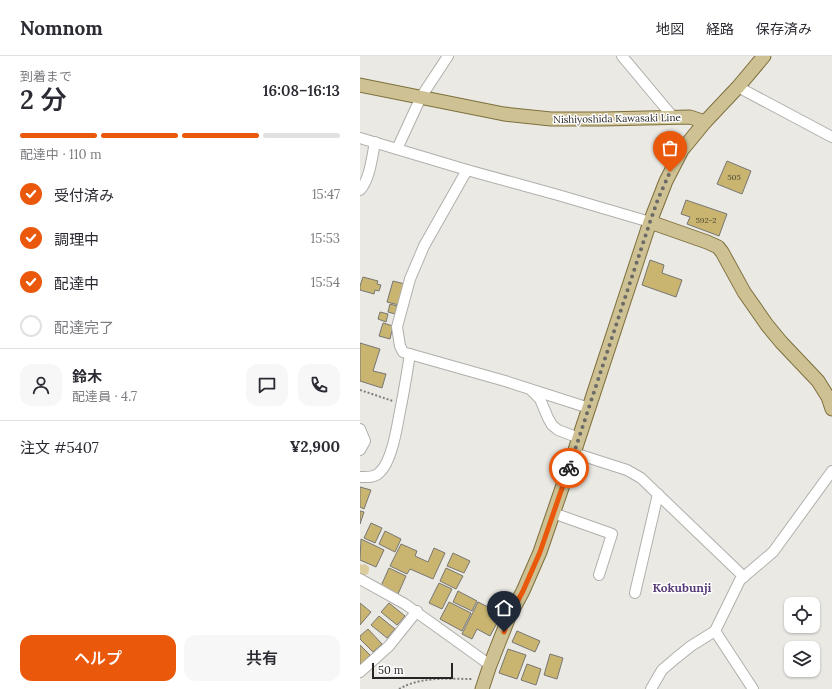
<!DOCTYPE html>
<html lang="ja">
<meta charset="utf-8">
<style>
:root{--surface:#fff;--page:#f7f7f7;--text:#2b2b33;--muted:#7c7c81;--line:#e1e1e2;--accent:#ea580c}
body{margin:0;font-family:Lora,"Noto Sans JP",serif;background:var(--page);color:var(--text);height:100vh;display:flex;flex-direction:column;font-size:15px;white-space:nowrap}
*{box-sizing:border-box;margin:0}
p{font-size:13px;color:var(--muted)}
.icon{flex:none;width:22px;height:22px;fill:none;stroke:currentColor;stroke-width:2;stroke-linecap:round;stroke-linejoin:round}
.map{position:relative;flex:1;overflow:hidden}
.panel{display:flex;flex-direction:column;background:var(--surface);width:360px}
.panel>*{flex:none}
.tools{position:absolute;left:424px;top:541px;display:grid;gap:8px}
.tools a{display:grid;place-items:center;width:36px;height:36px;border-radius:8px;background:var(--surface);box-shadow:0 1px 3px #0004;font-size:20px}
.scale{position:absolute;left:12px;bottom:10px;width:81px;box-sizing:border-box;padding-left:4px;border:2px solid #262523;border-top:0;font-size:11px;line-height:14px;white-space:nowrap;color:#262523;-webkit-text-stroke:3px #fff;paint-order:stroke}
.pin{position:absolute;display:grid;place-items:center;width:34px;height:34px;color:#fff;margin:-41px -17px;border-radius:50% 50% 50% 0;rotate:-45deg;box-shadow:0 0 4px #0007}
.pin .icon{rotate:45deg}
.courier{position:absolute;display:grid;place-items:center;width:40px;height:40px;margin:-20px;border:3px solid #ea580c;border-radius:50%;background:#fff;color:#222;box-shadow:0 1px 5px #0007}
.overview em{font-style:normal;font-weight:600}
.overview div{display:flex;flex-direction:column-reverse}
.overview{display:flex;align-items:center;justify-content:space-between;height:68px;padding:0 20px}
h1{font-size:26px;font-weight:600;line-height:30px}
.bar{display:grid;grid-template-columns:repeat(4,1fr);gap:6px 4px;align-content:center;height:48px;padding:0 20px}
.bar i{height:5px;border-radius:3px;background:var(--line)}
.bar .current{background:var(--accent)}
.bar p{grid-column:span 4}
.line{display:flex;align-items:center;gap:10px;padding:0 20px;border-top:1px solid var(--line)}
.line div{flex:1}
.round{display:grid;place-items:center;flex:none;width:42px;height:42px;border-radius:12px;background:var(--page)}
ol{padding:0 20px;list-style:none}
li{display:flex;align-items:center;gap:12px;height:44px}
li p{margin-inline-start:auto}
li .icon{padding:4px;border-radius:50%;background:var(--accent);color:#fff;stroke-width:4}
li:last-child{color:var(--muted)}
li i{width:22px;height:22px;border:2px solid var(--line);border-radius:50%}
.button{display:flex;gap:8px;margin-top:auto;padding:8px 20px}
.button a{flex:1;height:46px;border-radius:12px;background:var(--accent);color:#fff;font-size:16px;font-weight:600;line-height:46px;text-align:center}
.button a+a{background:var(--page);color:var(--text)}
header{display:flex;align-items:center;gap:24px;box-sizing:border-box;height:56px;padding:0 20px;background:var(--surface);border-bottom:1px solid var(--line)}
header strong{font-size:19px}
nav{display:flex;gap:22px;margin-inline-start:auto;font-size:14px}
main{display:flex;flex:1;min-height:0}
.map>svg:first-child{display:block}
.green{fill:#dbcd9d}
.building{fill:#c9b570;stroke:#777672}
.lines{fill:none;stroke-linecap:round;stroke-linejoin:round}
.minor-casing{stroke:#b0afab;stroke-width:12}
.major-casing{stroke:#7e6f3d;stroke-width:15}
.path{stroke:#807f7c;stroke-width:2;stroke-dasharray:2 2;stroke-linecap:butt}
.minor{stroke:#fff;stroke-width:10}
.major{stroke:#cec193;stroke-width:13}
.done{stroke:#6b6a67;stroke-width:4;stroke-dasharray:0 7.2}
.route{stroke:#ea580c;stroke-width:5}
.labels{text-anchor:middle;stroke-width:3;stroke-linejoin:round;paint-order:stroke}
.number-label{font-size:8px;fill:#4f4936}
.street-label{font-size:10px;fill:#262523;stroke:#fff}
.quarter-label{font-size:12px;font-weight:bold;fill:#593d79;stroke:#fff}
</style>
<header>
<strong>Nomnom</strong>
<nav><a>地図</a><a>経路</a><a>保存済み</a></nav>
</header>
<main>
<section class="panel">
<div class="overview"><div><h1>2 分</h1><p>到着まで</p></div><em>16:08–16:13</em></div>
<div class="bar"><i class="current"></i><i class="current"></i><i class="current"></i><i></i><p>配達中 · 110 m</p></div>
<ol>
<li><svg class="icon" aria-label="check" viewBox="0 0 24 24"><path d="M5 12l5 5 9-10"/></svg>受付済み<p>15:47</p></li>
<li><svg class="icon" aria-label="check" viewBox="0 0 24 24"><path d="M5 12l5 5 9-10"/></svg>調理中<p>15:53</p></li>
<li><svg class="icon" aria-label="check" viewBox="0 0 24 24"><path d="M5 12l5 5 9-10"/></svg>配達中<p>15:54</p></li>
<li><i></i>配達完了</li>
</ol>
<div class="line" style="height:72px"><a class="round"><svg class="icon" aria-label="person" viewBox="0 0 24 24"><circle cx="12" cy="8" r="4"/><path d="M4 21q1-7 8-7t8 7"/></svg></a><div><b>鈴木</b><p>配達員 · 4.7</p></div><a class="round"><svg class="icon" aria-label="chat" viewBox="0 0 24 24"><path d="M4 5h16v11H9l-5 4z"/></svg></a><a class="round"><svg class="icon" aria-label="phone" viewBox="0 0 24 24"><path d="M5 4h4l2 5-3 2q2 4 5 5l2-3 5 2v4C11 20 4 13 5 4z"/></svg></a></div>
<div class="line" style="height:52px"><div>注文 #5407</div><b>¥2,900</b></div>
<div class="button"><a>ヘルプ</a><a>共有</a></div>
</section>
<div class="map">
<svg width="472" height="633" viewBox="0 0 472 633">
<rect width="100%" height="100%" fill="#eae9e4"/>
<path class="green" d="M0,507L1,509L5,508L9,511V515C7,520 5,520 0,519Z"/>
<g class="building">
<polygon points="367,105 391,115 382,138 357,128"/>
<polygon points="326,144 367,158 359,180 327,168 330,161 321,158"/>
<polygon points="290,204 304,209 302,217 322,224 316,241 282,229"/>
<polygon points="3,221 18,225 17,228 21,229 19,235 15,234 14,238 0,234 0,230"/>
<polygon points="33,225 45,228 39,249 27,246"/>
<polygon points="30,248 37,250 35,258 28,256"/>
<polygon points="20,256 28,258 26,266 18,263"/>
<polygon points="23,267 33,270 30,283 19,280"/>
<polygon points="0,287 20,293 13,315 26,318 22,332 0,325"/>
<polygon points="0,431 11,434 4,453 0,451"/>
<polygon points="0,455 4,456 0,468"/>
<polygon points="11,467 22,472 15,487 4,482"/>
<polygon points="25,475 41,483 35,496 19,488"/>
<polygon points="1,483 24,494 16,511 0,504"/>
<polygon points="41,488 57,495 55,500 68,506 74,492 85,497 73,523 50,513 47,518 30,510"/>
<polygon points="93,497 110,505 104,517 87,510"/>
<polygon points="29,512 46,520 38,538 21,530"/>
<polygon points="86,512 103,520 96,533 80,525"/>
<polygon points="79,527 92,533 82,553 69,547"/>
<polygon points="98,535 117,545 112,555 93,546"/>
<polygon points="89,546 111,557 102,575 80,563"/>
<polygon points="118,546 142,558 130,580 117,573 112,583 102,578"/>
<polygon points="0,547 11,556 0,569"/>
<polygon points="29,547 45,560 37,569 21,556"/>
<polygon points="19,560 35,573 27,582 11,569"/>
<polygon points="8,573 22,588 13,596 0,583 0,580"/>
<polygon points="157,575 180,585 175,596 152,586"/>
<polygon points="0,589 10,599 1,608 0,607"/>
<polygon points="148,593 166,599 157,623 139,617"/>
<polygon points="190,598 203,602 197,623 184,619"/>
<polygon points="167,608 181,613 176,629 161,624"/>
</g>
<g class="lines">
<defs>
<g id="minor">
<polyline points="262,0 313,61"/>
<polyline points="378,31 472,81"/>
<polyline points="0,82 107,114 198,139 290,166"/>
<polyline points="37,93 61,41 88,0"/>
<polyline points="107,114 64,190 50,223 37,271 40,290 43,296 46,297 145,325 229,352"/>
<path d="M0,134C10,123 12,101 15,86"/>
<polyline points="171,334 180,343 188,362 192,369 198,374 219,382"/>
<polyline points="0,373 5,385 0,394"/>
<polyline points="214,397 267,414 281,422 384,521"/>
<path d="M0,421C7,421 15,422 20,416C32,405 37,371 40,355C44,336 47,317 50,298"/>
<polyline points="193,457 252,478 239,519"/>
<polyline points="0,523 45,548 130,609"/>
<polyline points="275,537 298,438"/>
<polyline points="355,575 393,633"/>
<polyline points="0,616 29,590 57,555"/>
<polyline points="291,633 302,614 316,602 331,590 355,575 380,524 413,496 472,415"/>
</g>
<g id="major">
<polyline points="0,29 144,58 191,63 243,63 330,61 345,66"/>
<polyline points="290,166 347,186 358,191 362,196 384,236 407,269 421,286 458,325 468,341 472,353"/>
<polyline points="122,633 130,609 149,561 163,535 180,496 214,397 290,166 306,125 322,94 345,66 378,31 404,0"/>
</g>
</defs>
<use href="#minor" class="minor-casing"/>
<use href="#major" class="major-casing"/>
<g class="path">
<polyline points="0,334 33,345"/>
<path d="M39,633C62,620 87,623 113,623"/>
</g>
<use href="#minor" class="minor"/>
<use href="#major" class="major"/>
</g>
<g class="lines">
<polyline class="done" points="209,412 290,166 298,143 310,116"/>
<polyline class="route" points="144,576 149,561 163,535 180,496 209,412"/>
</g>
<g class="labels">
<g class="number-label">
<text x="374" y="124">505</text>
<text x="346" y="167">592-2</text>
</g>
<g class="street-label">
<text transform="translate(257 62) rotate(-1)" y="4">Nishiyoshida Kawasaki Line</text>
</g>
<g class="quarter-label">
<text x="322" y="536">Kokubunji</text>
</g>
</g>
</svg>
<div class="tools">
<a><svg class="icon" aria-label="locate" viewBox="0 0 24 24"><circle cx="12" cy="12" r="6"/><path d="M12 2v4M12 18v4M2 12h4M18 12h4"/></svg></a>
<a><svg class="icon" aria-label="layers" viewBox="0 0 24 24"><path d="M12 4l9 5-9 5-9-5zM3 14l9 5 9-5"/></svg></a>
</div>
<div class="scale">50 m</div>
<div class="pin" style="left:310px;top:116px;background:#ea580c"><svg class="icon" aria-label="bag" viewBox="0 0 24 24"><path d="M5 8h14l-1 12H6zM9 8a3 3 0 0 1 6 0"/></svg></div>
<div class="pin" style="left:144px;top:576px;background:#1f2937"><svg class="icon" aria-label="home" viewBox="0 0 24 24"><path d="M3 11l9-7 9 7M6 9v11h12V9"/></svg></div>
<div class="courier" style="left:209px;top:412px"><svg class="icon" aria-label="bike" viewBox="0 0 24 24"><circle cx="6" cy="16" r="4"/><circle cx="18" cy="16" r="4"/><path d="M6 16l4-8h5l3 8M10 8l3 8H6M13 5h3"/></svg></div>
</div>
</main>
